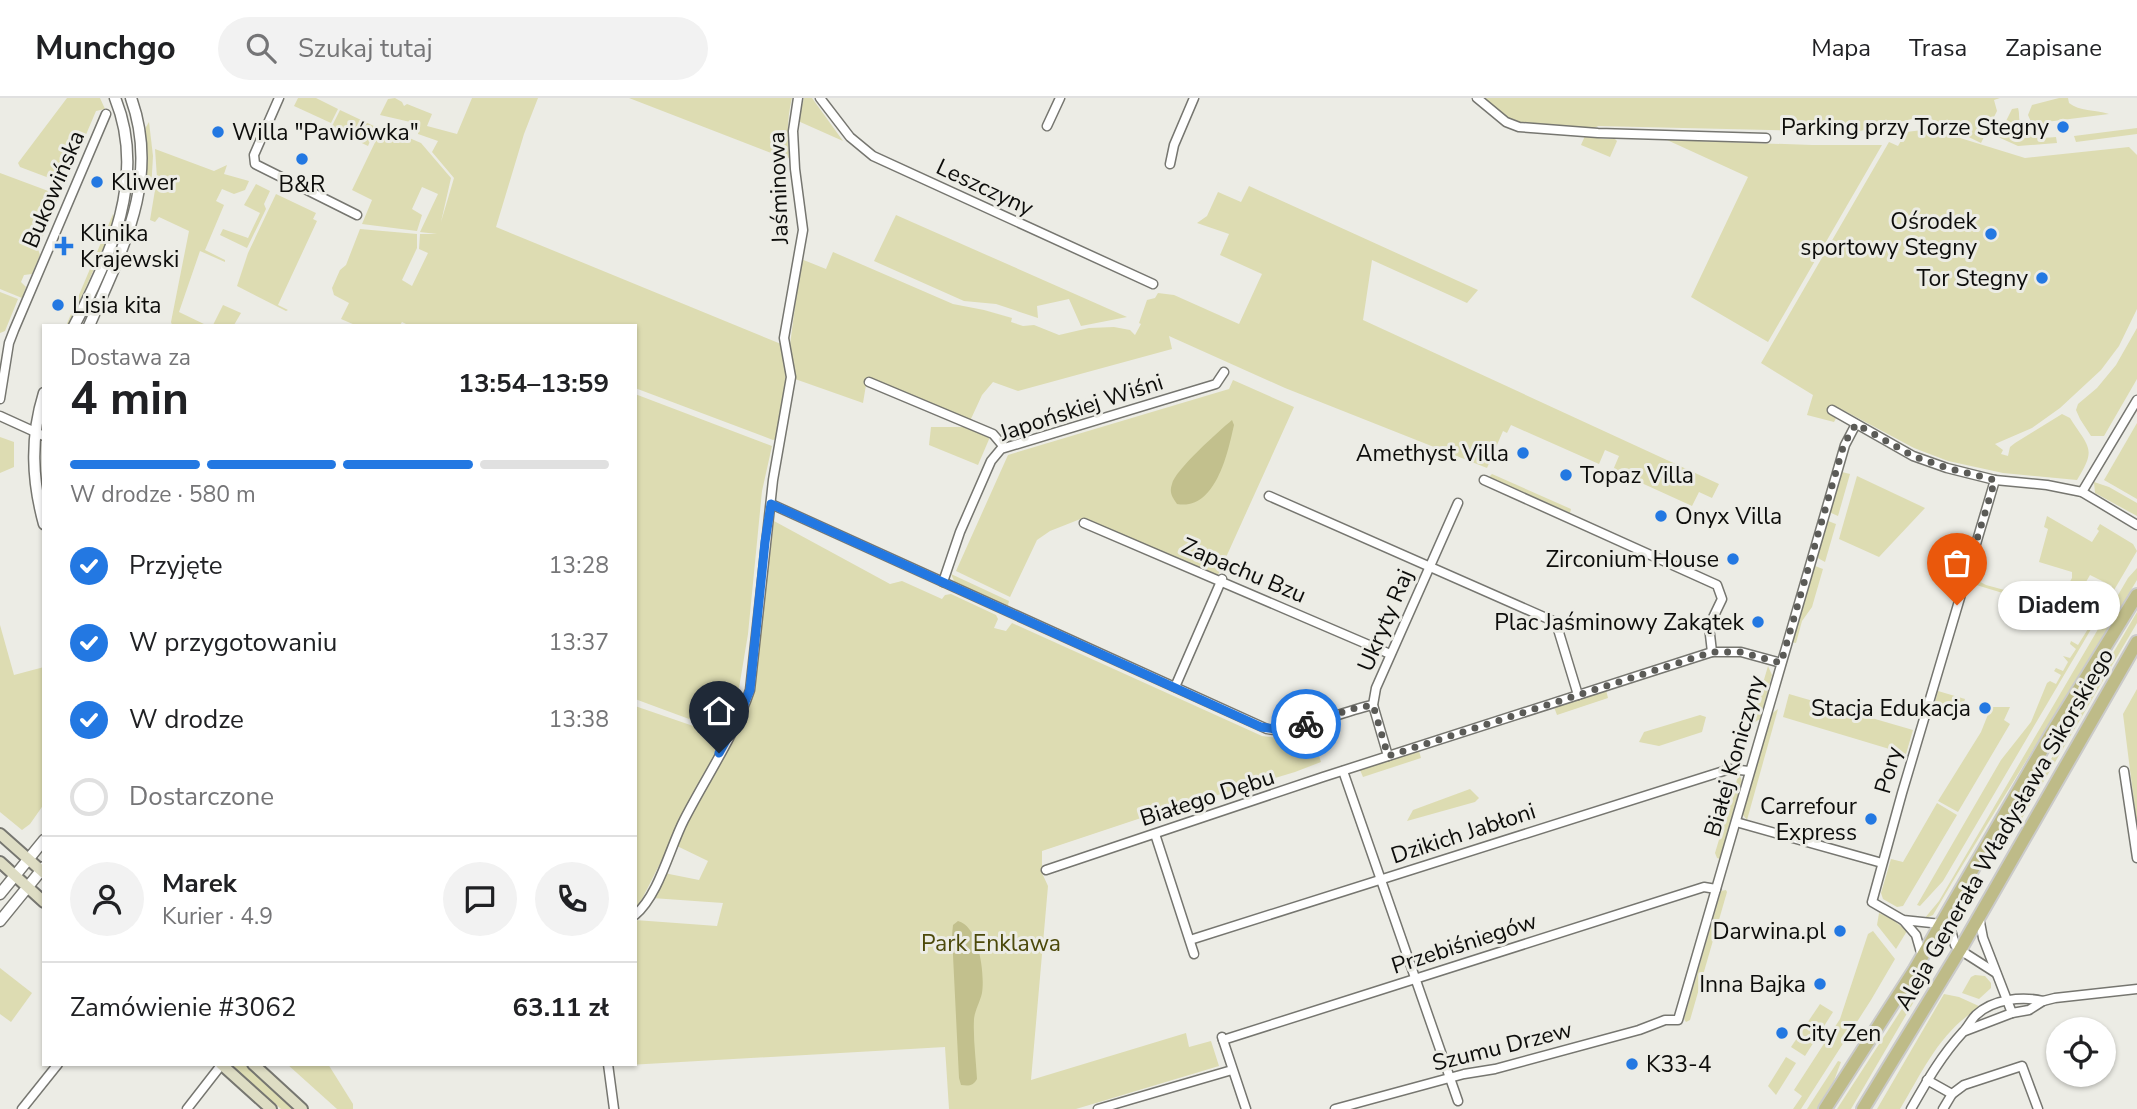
<!DOCTYPE html>
<html lang="pl">
<meta charset="utf-8">
<style>
:root{--surface:#fff;--page:#f2f2f2;--text:#202124;--muted:#757577;--line:#e0e0e0;--accent:#2378e2}
body{margin:0;font-family:"Nunito Sans",sans-serif;background:var(--page);color:var(--text);height:100vh;display:flex;flex-direction:column;font-size:26px;white-space:nowrap}
*{box-sizing:border-box;margin:0}
p{font-size:23px;color:var(--muted)}
.icon{flex:none;width:38px;height:38px;fill:none;stroke:currentColor;stroke-width:2;stroke-linecap:round;stroke-linejoin:round}
.map{position:relative;flex:1;overflow:hidden}
.details{position:absolute;left:42px;top:226px;width:595px;height:742px;display:flex;flex-direction:column;background:var(--surface);border-radius:0px;box-shadow:0 2px 5px #0004}
.details>*{flex:none}
.buttons{position:absolute;left:2046px;top:919px;display:grid;gap:14px}
.buttons a{display:grid;place-items:center;width:70px;height:70px;border-radius:50%;background:var(--surface);box-shadow:0 2px 5px #0004;font-size:35px}
.pin{position:absolute;display:grid;place-items:center;width:60px;height:60px;color:#fff;margin:-72px -30px;border-radius:50% 50% 50% 0;rotate:-45deg;box-shadow:0 0 7px #0007}
.pin .icon{rotate:45deg}
.courier{position:absolute;display:grid;place-items:center;width:70px;height:70px;margin:-35px;border:5px solid #2378e2;border-radius:50%;background:#fff;color:#222;box-shadow:0 2px 9px #0007}
.bubble{position:absolute;height:49px;border-radius:24px;background:var(--surface);box-shadow:0 2px 5px #0004;font-size:23px;font-weight:700;line-height:49px;text-align:center}
.summary em{font-style:normal;font-weight:700}
.summary div{display:flex;flex-direction:column-reverse}
.summary{display:flex;align-items:center;justify-content:space-between;height:119px;padding:0 28px}
h1{font-size:46px;font-weight:700;line-height:52px}
.bar{display:grid;grid-template-columns:repeat(4,1fr);gap:10px 7px;align-content:center;height:84px;padding:0 28px}
.bar i{height:9px;border-radius:5px;background:var(--line)}
.bar .on{background:var(--accent)}
.bar p{grid-column:span 4}
.line{display:flex;align-items:center;gap:18px;padding:0 28px;border-top:2px solid var(--line)}
.line div{flex:1}
.round{display:grid;place-items:center;flex:none;width:74px;height:74px;border-radius:37px;background:var(--page)}
ol{padding:0 28px;list-style:none}
li{display:flex;align-items:center;gap:21px;height:77px}
li p{margin-inline-start:auto}
li .icon{padding:7px;border-radius:50%;background:var(--accent);color:#fff;stroke-width:4}
li:last-child{color:var(--muted)}
li i{width:38px;height:38px;border:4px solid var(--line);border-radius:50%}
header{display:flex;align-items:center;gap:42px;box-sizing:border-box;height:98px;padding:0 35px;background:var(--surface);border-bottom:2px solid var(--line)}
header strong{font-size:33px}
nav{display:flex;gap:38px;margin-inline-start:auto;font-size:24px}
.search{width:490px;height:63px;background:var(--page);display:flex;align-items:center;gap:18px;box-sizing:border-box;padding:0 24px;border-radius:38px;color:var(--muted);font-size:26px}
.map>svg:first-child{display:block}
.green{fill:#dddcb2}
.water{fill:#c2c08d}
.lines{fill:none;stroke-linecap:round;stroke-linejoin:round}
.minor-casing{stroke:#767670;stroke-width:11}
.tertiary-casing{stroke:#767670;stroke-width:13}
.secondary-casing{stroke:#767670;stroke-width:14}
.primary-casing{stroke:#cacac9;stroke-width:16}
.minor{stroke:#fff;stroke-width:8}
.tertiary{stroke:#fff;stroke-width:10}
.secondary{stroke:#deddc4;stroke-width:10}
.primary{stroke:#bebb88;stroke-width:12}
.done{stroke:#5b5b57;stroke-width:7;stroke-dasharray:0 12.6}
.route{stroke:#2378e2;stroke-width:9}
.poi-dot{fill:#2378e2;stroke:#ecece5;stroke-width:2.5}
.labels{text-anchor:middle;stroke-width:6;stroke-linejoin:round;paint-order:stroke}
.poi-label{font-size:23px;fill:#0d0d0b;stroke:#ecece5;text-anchor:end}
.street-label{font-size:23px;fill:#0d0d0b;stroke:#ecece5}
.park-label{font-size:23px;fill:#4c490b;stroke:#ecece5}
</style>
<header>
<strong>Munchgo</strong>
<div class="search"><svg class="icon" aria-label="search" viewBox="0 0 24 24"><circle cx="10" cy="10" r="6"/><path d="M15 15l6 6"/></svg>Szukaj tutaj</div>
<nav><a>Mapa</a><a>Trasa</a><a>Zapisane</a></nav>
</header>
<div class="map">
<svg width="2137" height="1011" viewBox="0 0 2137 1011">
<rect width="100%" height="100%" fill="#ecece5"/>
<g class="green">
<polygon points="67,0 100,0 105,11 96,13 65,86 20,69 18,65"/>
<polygon points="298,0 316,0 338,11 331,25 294,8"/>
<polygon points="395,0 402,4 404,8 407,6 432,16 427,28 457,36 472,0 538,0 524,36 496,129 781,246 787,275 786,297 778,340 773,342 635,290 635,228 410,228 402,224 400,227 355,227 341,221 349,205 334,197 332,190 340,172 346,167 360,131 417,136 417,150 402,182 412,188 428,155 419,151 420,136 437,136 420,134 438,96 422,89 412,111 422,117 417,133 362,126 372,102 352,92 381,32 386,30 421,45 451,80 441,124 454,80 432,54 438,43 418,36 419,26 380,17 388,1"/>
<path d="M629,0H792C787,20 787,39 790,60L779,58Z"/>
<polygon points="804,0 812,0 843,43 798,23"/>
<polygon points="1482,0 2000,0 1994,2 1997,13 1981,45 1925,18 1856,34 1598,28 1593,31 1522,27 1507,20"/>
<path d="M2059,0H2068L2069,5C2080,14 2094,11 2109,16L2046,24V31L2032,26L2028,17L2032,7Z"/>
<path d="M2018,10C2020,16 2018,21 2021,27C2027,42 2043,40 2056,39L2057,45L2018,48L1998,39L2012,11Z"/>
<polygon points="340,12 376,29 368,48 331,30"/>
<polygon points="149,24 153,58 151,93 145,91 146,29"/>
<polygon points="2137,30 2137,36 2076,44 2074,38"/>
<path d="M1931,31L2025,60L2129,49L2137,57V211L2119,248L2101,272L2060,310L2032,330L1995,346L2003,352L2001,356L2008,358L2010,349L2015,345L2062,316L2070,320C2089,350 2097,350 2077,382L2003,375L1948,363L1914,350L1841,311L1834,324L1807,317L1813,297L1761,265L1889,44L1898,48L1906,34Z"/>
<polygon points="1585,38 1603,41 1615,41 1617,43 1610,59 1581,47"/>
<polygon points="1667,42 1812,47 1882,47 1768,244 1691,199 1748,79"/>
<polygon points="155,51 214,73 227,67 224,76 249,83 245,92 234,96 222,91 216,103 224,107 205,152 225,162 225,164 200,153 179,214 206,227 172,227 171,224 189,133 159,119 155,124 150,122 157,80"/>
<polygon points="0,75 59,97 38,151 40,157 32,176 24,177 21,184 26,189 22,200 0,191"/>
<polygon points="256,86 270,93 264,106 266,111 247,150 220,137 223,131 248,140 260,115 244,107"/>
<polygon points="1249,88 1478,192 1467,205 1372,162 1363,222 1719,386 1712,400 1699,394 1692,408 1613,372 1619,358 1605,352 1599,366 1511,327 1507,335 1503,333 1487,370 1285,290 1169,238 1172,251 1018,293 993,284 982,297 970,323 867,281 863,305 795,281 790,247 801,161 826,171 833,154 953,206 984,212 1012,220 1011,224 1023,228 1034,227 1059,237 1089,230 1114,229 1130,232 1135,237 1141,226 1139,225 1147,202 1155,200 1158,195 1174,197 1239,226 1262,176 1220,157 1229,136 1197,125 1207,118 1218,94 1241,104"/>
<polygon points="276,96 316,115 313,121 317,123 278,207 288,212 286,213 237,188 248,155"/>
<polygon points="113,116 115,124 69,227 66,228"/>
<polygon points="896,117 1127,219 1081,228 1069,201 1037,208 1038,220 996,206 964,203 874,163"/>
<polygon points="0,194 18,201 5,233 0,235"/>
<polygon points="223,207 241,215 234,227 213,227"/>
<polygon points="2137,230 2137,281 2104,338 2091,338 2080,321 2076,312 2078,306 2097,290 2116,267"/>
<polygon points="1233,282 1294,309 1218,477 1083,420 1050,433 1037,442 1010,499 956,473 1008,357 1229,291"/>
<polygon points="635,296 772,348 762,393 748,536 739,590 730,625 718,630 708,628 635,601"/>
<polygon points="2137,325 2137,401 2104,382"/>
<polygon points="931,329 967,329 990,339 978,367 929,347"/>
<polygon points="0,339 14,344 14,369 0,375"/>
<polygon points="1842,374 1850,376 1838,418 1829,414"/>
<polygon points="1492,376 1571,411 1570,415 1489,379"/>
<polygon points="1857,378 1925,410 1879,459 1839,441"/>
<polygon points="2094,384 2109,389 2137,405 2137,418 2095,395"/>
<polygon points="2047,418 2092,444 2099,433 2097,431 2100,426 2133,446 2137,453 1943,783 1920,808 1917,807 2001,662 2031,624 2047,585 2050,583 2056,586 2061,577 2054,573 2056,570 2063,573 2068,564 2063,558 2070,560 2076,551 2070,546 2071,543 2078,547 2091,526 2087,523 2088,517 2094,521 2112,488 2090,477 2076,501 2064,494 2072,480 2072,474 2039,464 2048,431 2044,429"/>
<polygon points="774,423 890,486 902,483 942,501 945,497 951,496 996,517 998,521 994,530 1006,533 1012,525 1262,638 1288,641 1311,633 1321,664 1295,674 1147,718 1042,753 1042,775 1048,788 1031,982 1186,935 1189,949 1211,943 1219,968 1076,1011 949,1011 945,949 611,968 635,966 635,822 717,828 723,805 652,800 664,775 699,782 708,763 677,748 705,687 747,618 754,592"/>
<polygon points="1828,423 1836,426 1825,464 1816,459"/>
<polygon points="1815,468 1823,471 1812,509 1802,523 1796,545 1791,544"/>
<path d="M2137,470V482C2070,594 1999,704 1933,817L1924,821L1939,803L2128,480Z"/>
<polygon points="951,476 1009,503 1008,507 1005,508 955,485"/>
<polygon points="1973,480 1986,487 2052,505 2055,511 1973,486"/>
<polygon points="2137,514 2137,525 2011,739 2009,739 2026,704"/>
<polygon points="0,527 14,577 44,569 44,706 30,726 22,732 0,714"/>
<polygon points="1768,568 1772,577 1760,621 1755,624 1752,623"/>
<polygon points="2137,591 2137,728 2123,616"/>
<polygon points="1606,592 1608,600 1557,617 1554,609"/>
<polygon points="1938,593 1965,601 1962,612 1935,604"/>
<polygon points="1789,596 1913,632 1906,656 1783,619"/>
<polygon points="635,608 702,631 722,643 638,809 635,811"/>
<polygon points="1991,609 2010,609 2004,622 2010,626 1958,714 1938,703 1981,634"/>
<polygon points="1778,611 1747,722 1743,717 1743,713 1771,616"/>
<polygon points="1700,617 1706,619 1702,634 1659,648 1639,644 1644,634"/>
<polygon points="1419,653 1421,660 1363,679 1360,672"/>
<polygon points="1739,675 1742,683 1720,761 1717,760 1715,755"/>
<polygon points="1470,691 1479,700 1475,704 1407,723 1413,712"/>
<polygon points="1937,705 1957,717 1903,808 1897,809 1883,801 1881,795 1891,761 1903,764"/>
<polygon points="1726,792 1727,794 1690,922 1686,924 1684,921 1721,793"/>
<polygon points="1879,815 1892,821 1907,833 1896,851 1877,827"/>
<polygon points="1873,833 1895,861 1871,902 1801,1011 1793,1011 1802,998 1794,992 1840,921 1868,836"/>
<polygon points="0,870 32,895 11,924 0,916"/>
<polygon points="1975,877 1985,878 1991,885 1991,890 1979,901 1962,895 1971,879"/>
<polygon points="1922,880 1926,883 1851,1011 1837,1011"/>
<path d="M1944,896L1959,899L1981,909C1941,931 1923,973 1900,1011H1877Z"/>
<polygon points="1820,906 1833,914 1805,958 1791,949"/>
<polygon points="1786,959 1796,965 1776,997 1768,988"/>
<polygon points="1838,963 1841,964 1832,988 1817,1011 1807,1011"/>
<polygon points="231,966 244,966 293,1011 281,1011"/>
<polygon points="287,966 328,966 353,1006 353,1011 337,1011"/>
</g>
<g class="water">
<path d="M1232,322L1234,327C1228,354 1216,413 1177,406C1172,399 1169,394 1172,386C1175,372 1219,333 1232,322Z"/>
<path d="M958,823C979,828 985,876 982,895C980,904 975,912 974,921C973,941 976,961 977,981C973,988 969,988 961,987L959,980L952,837L953,827Z"/>
</g>
<g class="lines">
<defs>
<g id="minor">
<polyline points="279,0 254,57 255,66 357,117"/>
<polyline points="820,0 850,39 873,58 1153,186"/>
<polyline points="1477,0 1506,24 1519,29 1598,35 1766,40"/>
<polyline points="1047,28 1060,0"/>
<polyline points="1170,66 1174,47 1194,0"/>
<polyline points="869,284 993,336 1004,349"/>
<polyline points="0,301 9,245 14,232 106,16"/>
<polyline points="1832,312 1913,358 1947,370 1995,382 2047,387 2082,394 2137,427"/>
<polyline points="0,318 44,338"/>
<polyline points="1484,382 1717,487 1722,501 1709,528 1712,554"/>
<polyline points="2082,394 2137,302"/>
<polyline points="1269,398 1553,523 1557,528 1578,597"/>
<path d="M771,406L1267,631C1292,637 1345,612 1373,607"/>
<polyline points="1084,425 1390,556"/>
<polyline points="943,484 960,434 991,363 1001,351 1216,286 1224,274"/>
<polyline points="1175,589 1222,481"/>
<polyline points="1388,658 1373,607 1376,590 1458,405"/>
<polyline points="1343,673 1458,1003"/>
<polyline points="2124,673 2137,760"/>
<polyline points="1736,724 1882,765"/>
<polyline points="1155,736 1194,856"/>
<polyline points="1046,772 1323,679 1712,554 1741,554 1781,565"/>
<path d="M635,817C659,797 670,749 684,722C706,679 735,637 750,592L773,382L791,279L784,240L803,132L795,71L793,33L798,0"/>
<polyline points="1947,817 1955,847 1960,852 1996,875"/>
<polyline points="1979,819 1983,840 2012,915"/>
<polyline points="1903,822 1916,837 1922,858"/>
<polyline points="1941,826 1903,822 1872,804 1902,695 1995,382"/>
<polyline points="1190,842 1730,671 1749,673"/>
<polyline points="1965,933 2012,915 2029,912 2043,903 2055,900 2137,891"/>
<polyline points="1222,939 1246,1011"/>
<polyline points="1223,942 1704,789 1716,791"/>
<polyline points="608,966 614,1011"/>
<polyline points="1927,982 1952,996 1964,987 2022,968 2038,1011"/>
<polyline points="22,1011 58,966"/>
<polyline points="187,1011 222,966"/>
<polyline points="1098,1011 1232,972"/>
<polyline points="1335,1011 1464,976 1495,971 1639,932 1665,922 1678,922 1845,347 1856,326"/>
<path d="M1911,1011C1927,983 1941,958 1963,934C1968,929 1971,922 1976,917C1993,901 2022,898 2043,903"/>
<polyline points="1943,1011 1952,996"/>
</g>
<g id="tertiary">
<path d="M74,228C111,158 147,78 115,0"/>
<path d="M89,228C121,153 161,83 131,0"/>
<path d="M44,295C30,340 32,382 44,426"/>
<polyline points="0,796 44,742"/>
<polyline points="0,823 44,769"/>
</g>
<g id="secondary">
<polyline points="0,736 44,775"/>
<polyline points="0,764 44,804"/>
<polyline points="221,966 271,1011"/>
<polyline points="253,966 302,1011"/>
</g>
<g id="primary">
<polyline points="1825,1011 1915,871 2050,638 2137,497"/>
<polyline points="1863,1011 1960,852 2137,544"/>
</g>
</defs>
<use href="#minor" class="minor-casing"/>
<use href="#tertiary" class="tertiary-casing"/>
<use href="#secondary" class="secondary-casing"/>
<use href="#primary" class="primary-casing"/>
<use href="#minor" class="minor"/>
<use href="#tertiary" class="tertiary"/>
<use href="#secondary" class="secondary"/>
<use href="#primary" class="primary"/>
</g>
<g class="lines">
<polyline class="done" points="1306,626 1352,611 1373,607 1388,658 1712,554 1741,554 1781,565 1844,346 1856,326 1913,358 1947,370 1995,382 1957,507"/>
<polyline class="route" points="719,655 738,621 750,592 765,444 771,406 1261,629 1282,632 1306,626"/>
</g>
<g class="poi-dot">
<circle cx="2063" cy="29" r="7"/>
<circle cx="218" cy="34" r="7"/>
<circle cx="302" cy="61" r="7"/>
<circle cx="97" cy="84" r="7"/>
<circle cx="1991" cy="136" r="7"/>
<path d="M60.5 137.5h7v7h7v7h-7v7h-7v-7h-7v-7h7z"/>
<circle cx="2042" cy="180" r="7"/>
<circle cx="58" cy="207" r="7"/>
<circle cx="1523" cy="355" r="7"/>
<circle cx="1566" cy="377" r="7"/>
<circle cx="1661" cy="418" r="7"/>
<circle cx="1733" cy="461" r="7"/>
<circle cx="1758" cy="524" r="7"/>
<circle cx="1985" cy="610" r="7"/>
<circle cx="1871" cy="721" r="7"/>
<circle cx="1840" cy="833" r="7"/>
<circle cx="1820" cy="886" r="7"/>
<circle cx="1782" cy="935" r="7"/>
<circle cx="1632" cy="966" r="7"/>
</g>
<g class="labels">
<g class="poi-label">
<text x="2049" y="37">Parking przy Torze Stegny</text>
<text x="232" y="42" text-anchor="start">Willa "Pawiówka"</text>
<text x="111" y="92" text-anchor="start">Kliwer</text>
<text x="302" y="94" text-anchor="middle">B&amp;R</text>
<text x="1977" y="131">Ośrodek<tspan x="1977" dy="26">sportowy Stegny</tspan></text>
<text x="80" y="143" text-anchor="start">Klinika<tspan x="80" dy="26">Krajewski</tspan></text>
<text x="2028" y="188">Tor Stegny</text>
<text x="72" y="215" text-anchor="start">Lisia kita</text>
<text x="1509" y="363">Amethyst Villa</text>
<text x="1580" y="385" text-anchor="start">Topaz Villa</text>
<text x="1675" y="426" text-anchor="start">Onyx Villa</text>
<text x="1719" y="469">Zirconium House</text>
<text x="1744" y="532">Plac Jaśminowy Zakątek</text>
<text x="1971" y="618">Stacja Edukacja</text>
<text x="1857" y="716">Carrefour<tspan x="1857" dy="26">Express</tspan></text>
<text x="1826" y="841">Darwina.pl</text>
<text x="1806" y="894">Inna Bajka</text>
<text x="1796" y="943" text-anchor="start">City Zen</text>
<text x="1646" y="974" text-anchor="start">K33-4</text>
</g>
<g class="street-label">
<text transform="translate(985 89) rotate(25)" y="8">Leszczyny</text>
<text transform="translate(778 90) rotate(-92)" y="8">Jaśminowa</text>
<text transform="translate(53 91) rotate(-67)" y="8">Bukowińska</text>
<text transform="translate(1081 309) rotate(-18)" y="8">Japońskiej Wiśni</text>
<text transform="translate(1244 472) rotate(23)" y="8">Zapachu Bzu</text>
<text transform="translate(1385 522) rotate(-67)" y="8">Ukryty Raj</text>
<text transform="translate(1734 658) rotate(-74)" y="8">Białej Koniczyny</text>
<text transform="translate(1888 672) rotate(-74)" y="8">Pory</text>
<text transform="translate(1207 699) rotate(-18)" y="8">Białego Dębu</text>
<text transform="translate(2004 731) rotate(-60)" y="8">Aleja Generała Władysława Sikorskiego</text>
<text transform="translate(1463 735) rotate(-18)" y="8">Dzikich Jabłoni</text>
<text transform="translate(1464 845) rotate(-18)" y="8">Przebiśniegów</text>
<text transform="translate(1502 948) rotate(-14)" y="8">Szumu Drzew</text>
</g>
<g class="park-label">
<text x="991" y="853">Park Enklawa</text>
</g>
</g>
</svg>
<div class="buttons">
<a><svg class="icon" aria-label="locate" viewBox="0 0 24 24"><circle cx="12" cy="12" r="6"/><path d="M12 2v4M12 18v4M2 12h4M18 12h4"/></svg></a>
</div>
<div class="pin" style="left:1957px;top:507px;background:#ea580c"><svg class="icon" aria-label="bag" viewBox="0 0 24 24"><path d="M5 8h14l-1 12H6zM9 8a3 3 0 0 1 6 0"/></svg></div>
<div class="pin" style="left:719px;top:655px;background:#1f2937"><svg class="icon" aria-label="home" viewBox="0 0 24 24"><path d="M3 11l9-7 9 7M6 9v11h12V9"/></svg></div>
<div class="courier" style="left:1306px;top:626px"><svg class="icon" aria-label="bike" viewBox="0 0 24 24"><circle cx="6" cy="16" r="4"/><circle cx="18" cy="16" r="4"/><path d="M6 16l4-8h5l3 8M10 8l3 8H6M13 5h3"/></svg></div>
<div class="bubble" style="left:1998px;top:483px;width:122px">Diadem</div>
<section class="details">
<div class="summary"><div><h1>4 min</h1><p>Dostawa za</p></div><em>13:54–13:59</em></div>
<div class="bar"><i class="on"></i><i class="on"></i><i class="on"></i><i></i><p>W drodze · 580 m</p></div>
<ol>
<li><svg class="icon" aria-label="check" viewBox="0 0 24 24"><path d="M5 12l5 5 9-10"/></svg>Przyjęte<p>13:28</p></li>
<li><svg class="icon" aria-label="check" viewBox="0 0 24 24"><path d="M5 12l5 5 9-10"/></svg>W przygotowaniu<p>13:37</p></li>
<li><svg class="icon" aria-label="check" viewBox="0 0 24 24"><path d="M5 12l5 5 9-10"/></svg>W drodze<p>13:38</p></li>
<li><i></i>Dostarczone</li>
</ol>
<div class="line" style="height:126px"><a class="round"><svg class="icon" aria-label="person" viewBox="0 0 24 24"><circle cx="12" cy="8" r="4"/><path d="M4 21q1-7 8-7t8 7"/></svg></a><div><b>Marek</b><p>Kurier · 4.9</p></div><a class="round"><svg class="icon" aria-label="chat" viewBox="0 0 24 24"><path d="M4 5h16v11H9l-5 4z"/></svg></a><a class="round"><svg class="icon" aria-label="phone" viewBox="0 0 24 24"><path d="M5 4h4l2 5-3 2q2 4 5 5l2-3 5 2v4C11 20 4 13 5 4z"/></svg></a></div>
<div class="line" style="height:91px"><div>Zamówienie #3062</div><b>63.11 zł</b></div>
</section>
</div>
